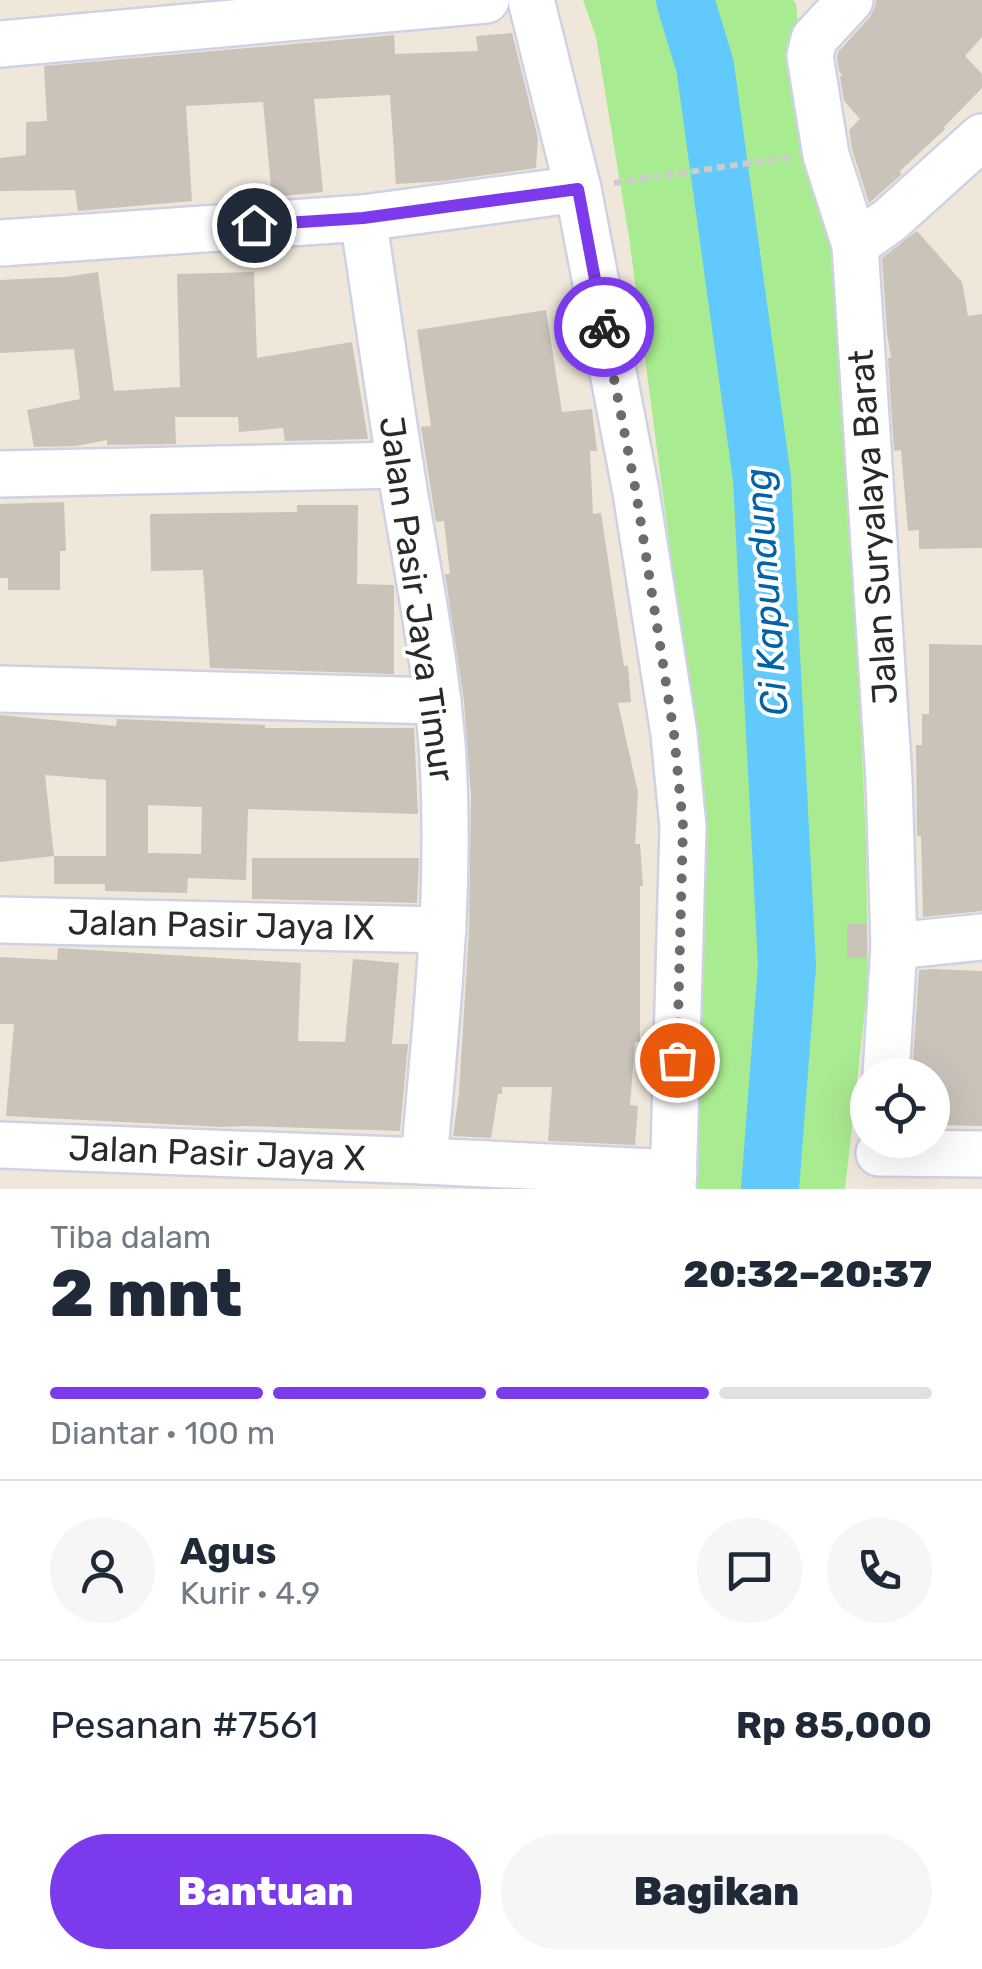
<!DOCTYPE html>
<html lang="id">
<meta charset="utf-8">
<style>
:root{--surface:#fff;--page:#f6f6f7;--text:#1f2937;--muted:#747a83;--line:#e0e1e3;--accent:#7c3aed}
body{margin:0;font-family:Rubik,sans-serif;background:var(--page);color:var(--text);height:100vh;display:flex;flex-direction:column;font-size:38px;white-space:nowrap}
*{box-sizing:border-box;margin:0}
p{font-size:32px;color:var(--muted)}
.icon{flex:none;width:55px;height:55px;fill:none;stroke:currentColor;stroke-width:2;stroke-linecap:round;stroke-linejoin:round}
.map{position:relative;height:1189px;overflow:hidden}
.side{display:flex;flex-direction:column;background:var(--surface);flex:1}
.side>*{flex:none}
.buttons{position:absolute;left:850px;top:1058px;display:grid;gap:20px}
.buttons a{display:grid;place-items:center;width:100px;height:100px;border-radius:50%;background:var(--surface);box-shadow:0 10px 40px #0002;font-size:50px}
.pin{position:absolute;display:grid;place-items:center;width:85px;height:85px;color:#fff;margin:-42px;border:5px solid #fff;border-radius:50%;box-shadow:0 2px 10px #0007}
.courier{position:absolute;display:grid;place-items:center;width:100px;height:100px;margin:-50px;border:8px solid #7c3aed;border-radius:50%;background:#fff;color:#222;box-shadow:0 2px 12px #0007}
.overview em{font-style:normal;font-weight:800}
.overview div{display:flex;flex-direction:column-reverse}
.overview{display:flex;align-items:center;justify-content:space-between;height:170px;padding:0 50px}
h1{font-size:65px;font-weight:800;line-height:75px}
.bar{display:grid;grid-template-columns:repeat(4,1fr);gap:15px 10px;align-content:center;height:120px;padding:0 50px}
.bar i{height:12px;border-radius:8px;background:var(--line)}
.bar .on{background:var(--accent)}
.bar p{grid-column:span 4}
.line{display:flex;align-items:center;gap:25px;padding:0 50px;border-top:2px solid var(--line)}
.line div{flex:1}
.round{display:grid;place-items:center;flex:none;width:105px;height:105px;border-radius:52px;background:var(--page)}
.action{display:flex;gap:20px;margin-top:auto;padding:20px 50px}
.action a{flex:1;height:115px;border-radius:60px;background:var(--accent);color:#fff;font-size:40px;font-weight:800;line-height:115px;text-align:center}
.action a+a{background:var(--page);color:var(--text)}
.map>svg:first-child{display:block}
.green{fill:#a9eb90}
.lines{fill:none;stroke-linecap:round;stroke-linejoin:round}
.river{stroke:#61c9fc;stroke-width:58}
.building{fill:#c9c3ba;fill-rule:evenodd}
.minor-casing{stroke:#cfd2e5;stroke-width:50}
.path{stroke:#ccc;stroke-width:6;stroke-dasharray:8 5;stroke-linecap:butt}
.minor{stroke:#fff;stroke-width:45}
.done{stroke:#6f6c68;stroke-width:10;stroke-dasharray:0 18}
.route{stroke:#7c3aed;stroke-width:12}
.labels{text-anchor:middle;stroke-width:8;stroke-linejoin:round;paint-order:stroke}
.street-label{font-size:35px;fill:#2a2a2a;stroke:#fff}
.water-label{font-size:38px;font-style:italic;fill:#0063a8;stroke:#fff}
</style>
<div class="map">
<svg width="982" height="1189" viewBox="0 0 982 1189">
<rect width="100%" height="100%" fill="#eee7da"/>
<polygon class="green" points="583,0 793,0 796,4 808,124 833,222 852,519 866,844 868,983 845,1189 681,1189 690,779 677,601 629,237 596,37"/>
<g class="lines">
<polyline class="river" points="685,0 705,66 762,479 787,966 770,1189"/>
</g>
<g class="building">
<polygon points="876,0 982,0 982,37 965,56 982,74 982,88 944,127 945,129 899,172 902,174 869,203 852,149 849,130 860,119 844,101 840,77 842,75 839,71 837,57 838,52 870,17 875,7"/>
<polygon points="512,33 538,138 536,168 444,181 396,184 390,95 314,99 323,192 272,197 263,102 186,106 192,201 78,211 75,190 0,191 0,158 26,155 26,122 47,121 44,66 394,35 395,54 478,51 476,36"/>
<polygon points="917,231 962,282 968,316 982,314 982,548 919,549 919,530 908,531 901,450 894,451 888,358 891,358 887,333 882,258"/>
<polygon points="98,272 114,391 180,387 177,274 254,272 257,358 352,342 368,439 285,441 283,428 239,432 238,417 175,417 176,444 107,445 107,440 76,446 34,447 27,410 80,399 74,349 0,353 0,280 65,277"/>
<polygon points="546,310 562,412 592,409 597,451 590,451 593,514 601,513 624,666 628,666 631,702 618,703 638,792 635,844 640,844 643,886 640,886 640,1042 635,1042 630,1105 638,1106 635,1145 548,1141 552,1087 502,1087 502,1094 498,1094 491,1138 453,1136 459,1093 469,932 471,796 464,701 445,574 450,574 444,521 436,522 421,427 431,426 417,330"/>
<polygon points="64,502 66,551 60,551 60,590 8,590 8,578 0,578 0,504"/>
<polygon points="297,505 358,505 357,584 394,585 394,674 210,668 203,570 151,571 150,514 297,512"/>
<polygon points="929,644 982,645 982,911 923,917 921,836 917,836 916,745 922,745 922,714 929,714"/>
<path d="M0,715L116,726L117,719L265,725V728H414L418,814L248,809L246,880L188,878L187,893L105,891V884H54V856L0,862ZM45,775L106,780V856H54ZM148,805L202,807L201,854L148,853Z"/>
<polygon points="252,858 419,858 417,903 252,899"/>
<rect x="847" y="924" width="20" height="34"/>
<polygon points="58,948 301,963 298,1041 345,1042 353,959 399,963 392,1044 408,1044 400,1131 244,1126 221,1127 6,1116 14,1024 0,1024 0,957 57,960"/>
<polygon points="932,969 982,971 982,1126 932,1125 932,1075 912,1075 919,970"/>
</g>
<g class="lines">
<defs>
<g id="minor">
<polyline points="531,0 578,189 636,492 674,734 683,827 673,1189"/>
<polyline points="850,0 814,39 810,56 826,155 855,245 889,780 894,946 886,1075"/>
<polyline points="0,44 486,0"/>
<path d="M363,218C377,310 390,403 405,496C419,578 435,660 442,744C452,883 436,1022 424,1161"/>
<polyline points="0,243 363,218 578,189"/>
<polyline points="855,245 890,220 982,137"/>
<polyline points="0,474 400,465"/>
<polyline points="0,689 438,701"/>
<polyline points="0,920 443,930"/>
<polyline points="894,946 982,937"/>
<polyline points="0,1145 424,1161 674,1173"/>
<polyline points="879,1153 982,1154"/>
</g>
</defs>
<use href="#minor" class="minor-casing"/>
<polyline class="path" points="614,183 790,157"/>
<use href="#minor" class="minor"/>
</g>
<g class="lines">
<polyline class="done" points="604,327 636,492 674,734 683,826 677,1060"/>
<polyline class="route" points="254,225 363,218 578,189 604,327"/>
</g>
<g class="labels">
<g class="street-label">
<text transform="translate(873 527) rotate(-94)" y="12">Jalan Suryalaya Barat</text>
<text transform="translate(417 599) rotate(82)" y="12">Jalan Pasir Jaya Timur</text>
<text transform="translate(221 925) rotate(1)" y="12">Jalan Pasir Jaya IX</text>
<text transform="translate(217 1153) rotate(2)" y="12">Jalan Pasir Jaya X</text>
</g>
<g class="water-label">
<text transform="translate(766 592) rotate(-94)" y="13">Ci Kapundung</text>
</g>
</g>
</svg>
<div class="buttons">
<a><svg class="icon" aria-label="locate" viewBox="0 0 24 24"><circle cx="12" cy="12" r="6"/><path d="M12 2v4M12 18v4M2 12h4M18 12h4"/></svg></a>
</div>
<div class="pin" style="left:677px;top:1060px;background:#ea580c"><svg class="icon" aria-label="bag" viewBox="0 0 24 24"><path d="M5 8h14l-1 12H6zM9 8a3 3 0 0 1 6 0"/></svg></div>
<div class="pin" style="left:254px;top:225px;background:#1f2937"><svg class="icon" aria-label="home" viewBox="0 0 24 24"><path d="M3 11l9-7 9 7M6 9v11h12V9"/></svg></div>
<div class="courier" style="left:604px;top:327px"><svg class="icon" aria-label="bike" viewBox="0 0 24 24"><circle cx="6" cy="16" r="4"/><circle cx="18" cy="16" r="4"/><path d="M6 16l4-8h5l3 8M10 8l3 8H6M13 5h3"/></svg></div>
</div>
<section class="side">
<div class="overview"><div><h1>2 mnt</h1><p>Tiba dalam</p></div><em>20:32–20:37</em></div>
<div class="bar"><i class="on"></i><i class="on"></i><i class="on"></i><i></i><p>Diantar · 100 m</p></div>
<div class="line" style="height:180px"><a class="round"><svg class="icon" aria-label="person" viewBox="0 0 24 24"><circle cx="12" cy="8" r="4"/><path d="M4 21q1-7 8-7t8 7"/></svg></a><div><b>Agus</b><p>Kurir · 4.9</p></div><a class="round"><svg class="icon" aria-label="chat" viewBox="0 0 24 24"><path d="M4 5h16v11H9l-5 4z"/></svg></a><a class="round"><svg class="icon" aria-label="phone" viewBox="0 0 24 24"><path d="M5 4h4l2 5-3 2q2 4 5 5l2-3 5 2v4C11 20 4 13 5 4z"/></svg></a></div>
<div class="line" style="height:130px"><div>Pesanan #7561</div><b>Rp 85,000</b></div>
<div class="action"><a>Bantuan</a><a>Bagikan</a></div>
</section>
